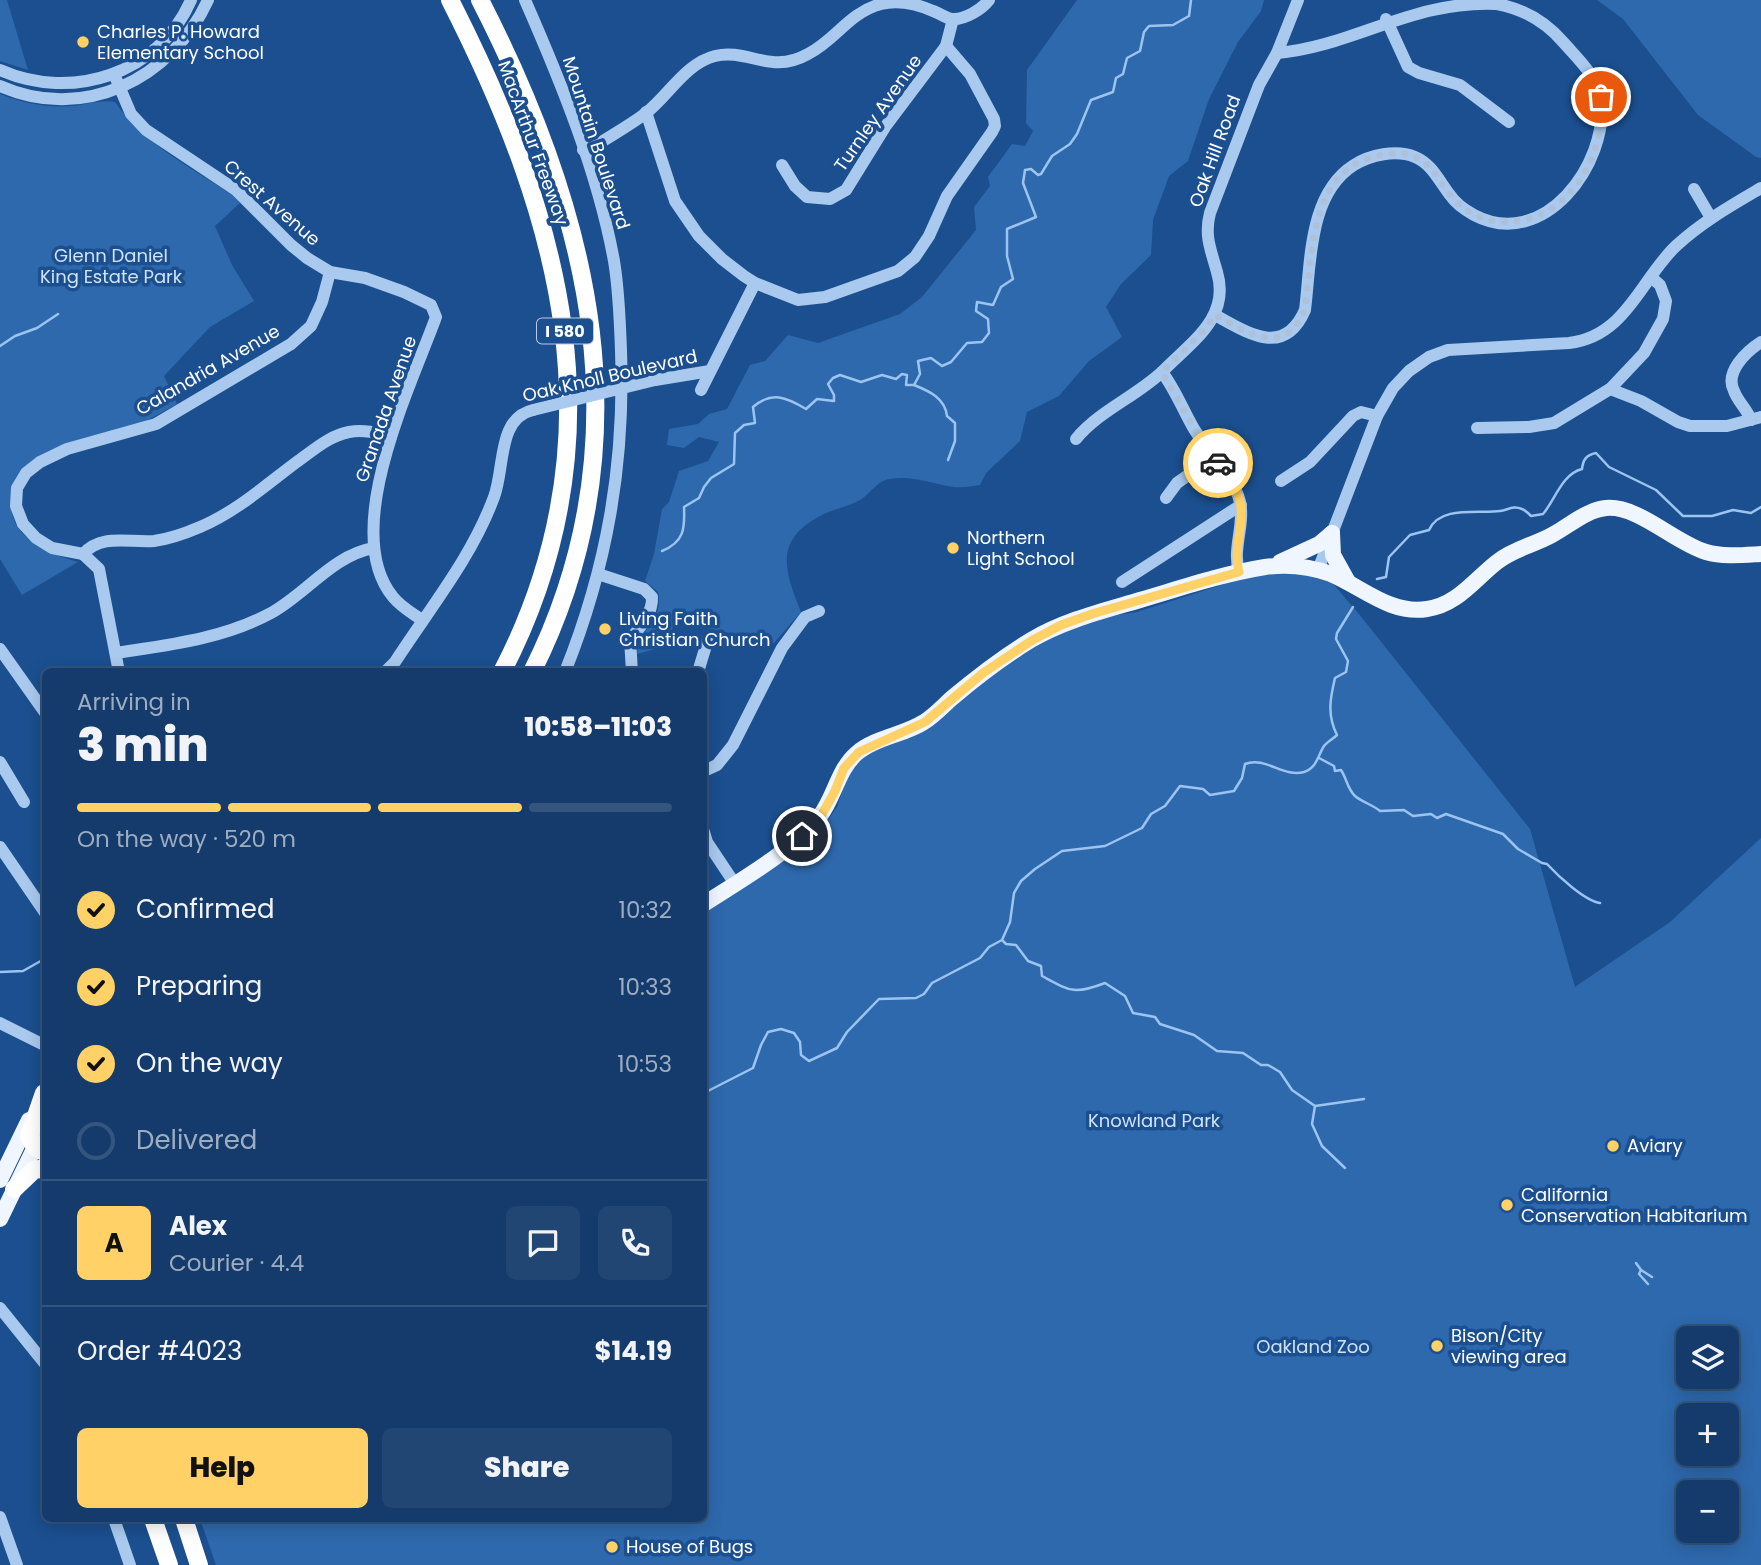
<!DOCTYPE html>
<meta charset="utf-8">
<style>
:root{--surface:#143b6b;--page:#214673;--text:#f1f3f6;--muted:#9dadc1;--line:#33557e;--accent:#ffd166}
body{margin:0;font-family:Poppins,sans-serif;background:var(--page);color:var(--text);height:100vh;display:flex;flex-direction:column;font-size:26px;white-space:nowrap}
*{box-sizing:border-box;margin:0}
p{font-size:23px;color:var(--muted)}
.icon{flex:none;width:38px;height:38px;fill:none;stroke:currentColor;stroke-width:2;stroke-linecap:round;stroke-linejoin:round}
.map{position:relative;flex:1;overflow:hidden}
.side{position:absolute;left:42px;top:668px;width:665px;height:854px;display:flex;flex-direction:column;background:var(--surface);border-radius:10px;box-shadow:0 4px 18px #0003,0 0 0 2px var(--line)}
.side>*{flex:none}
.controls{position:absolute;left:1676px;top:1326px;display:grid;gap:14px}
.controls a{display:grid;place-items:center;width:63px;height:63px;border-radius:10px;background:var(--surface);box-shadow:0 4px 18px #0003,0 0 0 2px var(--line);font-size:35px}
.pin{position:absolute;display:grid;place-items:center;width:60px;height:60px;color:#fff;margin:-30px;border:4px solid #fff;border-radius:50%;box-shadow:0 2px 7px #0007}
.courier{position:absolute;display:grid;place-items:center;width:70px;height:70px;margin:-35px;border:5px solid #ffd166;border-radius:50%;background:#fff;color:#222;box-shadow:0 2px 9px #0007}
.overview em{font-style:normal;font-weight:800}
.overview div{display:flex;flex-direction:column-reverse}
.overview{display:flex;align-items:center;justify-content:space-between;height:119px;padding:0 35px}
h1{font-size:46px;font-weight:800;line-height:52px}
.bar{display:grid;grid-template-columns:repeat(4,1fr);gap:10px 7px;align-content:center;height:84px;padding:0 35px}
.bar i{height:9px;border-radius:5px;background:var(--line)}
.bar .selected{background:var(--accent)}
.bar p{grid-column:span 4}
.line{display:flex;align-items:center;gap:18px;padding:0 35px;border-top:2px solid var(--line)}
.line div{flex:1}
.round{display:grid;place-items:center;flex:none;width:74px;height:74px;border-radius:10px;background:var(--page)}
ol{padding:0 35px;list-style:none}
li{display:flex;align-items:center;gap:21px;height:77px}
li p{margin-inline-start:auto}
li .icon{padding:7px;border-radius:50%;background:var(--accent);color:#111;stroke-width:4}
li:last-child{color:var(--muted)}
li i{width:38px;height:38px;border:4px solid var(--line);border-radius:50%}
.action{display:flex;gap:14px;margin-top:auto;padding:14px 35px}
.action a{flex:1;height:80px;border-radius:10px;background:var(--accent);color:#111;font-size:28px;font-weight:800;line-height:80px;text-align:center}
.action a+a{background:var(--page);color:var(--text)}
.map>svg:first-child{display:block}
.green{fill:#2e69ad;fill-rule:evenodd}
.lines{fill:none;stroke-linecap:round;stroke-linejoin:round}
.stream{stroke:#9cc4f0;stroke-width:2.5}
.minor{stroke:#a9c9ee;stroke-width:12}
.major{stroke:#f0f6ff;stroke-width:16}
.highway{stroke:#fff;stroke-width:18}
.minor-bridge{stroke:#a9c9ee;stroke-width:12}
.done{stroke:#afc1d8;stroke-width:7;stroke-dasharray:0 12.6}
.route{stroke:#ffd166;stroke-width:9}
.poi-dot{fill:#ffd166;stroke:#1b4f8f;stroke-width:2.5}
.labels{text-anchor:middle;stroke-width:7;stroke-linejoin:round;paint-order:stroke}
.shield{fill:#1b4f8f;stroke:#bbcadd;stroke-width:2}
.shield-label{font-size:16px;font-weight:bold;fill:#fff}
.poi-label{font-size:18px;fill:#fff;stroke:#1b4f8f;text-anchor:start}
.street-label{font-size:18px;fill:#fff;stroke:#1b4f8f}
.park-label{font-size:18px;fill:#cfe3fa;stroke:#1b4f8f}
</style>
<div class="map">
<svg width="1761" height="1565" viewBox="0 0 1761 1565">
<rect width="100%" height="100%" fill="#1b4f8f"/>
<g class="green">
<polygon points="0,0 7,0 28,70 0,61"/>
<path d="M1077,0H1264L1261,11L1238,42L1209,99L1188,161L1169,176L1153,220L1151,255L1121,284L1106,307L1122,337L1089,361L1059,396L1027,412L1020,441L986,473L980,485C972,486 962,488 954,487C932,484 912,475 890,479C878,480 870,494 860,500C848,507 833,509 820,516C773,541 785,572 801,612L774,643L676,621L663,647L637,654C638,650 637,645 639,641C648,625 663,614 658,592L645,581L654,554L662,509L669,502L679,471L708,461L719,442L699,437L684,448L667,445L669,429L698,424L709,414L727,409L750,365L765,361L788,335L818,343L900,314L922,297L976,230L974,207L990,186L988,177L1012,144L1025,146L1033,131L1026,123L1027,70Z"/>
<polygon points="1597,0 1761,0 1761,158 1756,157 1698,115 1623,19"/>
<path d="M0,94C22,103 47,108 71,106C85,105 101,99 115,102C144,144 192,168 234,196L240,203L215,226L232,265L254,301L210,327L164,376L177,404C164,411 152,419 138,424C95,439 0,444 12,513C18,542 53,555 78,562L22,595L0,559Z"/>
<path d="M1299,573L1330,580L1363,619L1530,829L1575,987L1670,922L1761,838V1565H216L200,1519H704V911L800,847L823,827L837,807L847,776L852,768L867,754L971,690L1035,643L1103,617L1137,612L1240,579L1269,574ZM1689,1339H1727V1377H1689ZM1689,1416H1727V1454H1689ZM1689,1493H1727V1531H1689Z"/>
</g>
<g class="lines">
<g class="stream">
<polyline points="0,346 15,336 37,328 58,314"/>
<path d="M914,385C929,391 945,398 947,416L955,423V441L948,460"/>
<path d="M662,551C684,542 685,529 684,507L699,498L704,487L711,478L734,464L735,433L744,425L755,423L753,407C772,391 786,397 806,409L817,399L834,401V395L828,384L833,378L840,375L861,382L882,375L896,379L902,374L907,375L906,385H914L920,374L918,361L931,358L942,366L951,362L967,343L982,342L989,333L988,319L976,311L977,302L993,305L1001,287L1013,279L1007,256V229L1036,217L1023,183L1025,170L1031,169L1038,175L1041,174L1052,156L1070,144L1077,134L1091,100L1113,92L1116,78L1123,74L1127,58L1140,51L1144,32L1149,26L1173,25L1189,16L1191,0"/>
<path d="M1377,579L1386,577L1389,557L1410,535L1429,530C1440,505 1479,514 1500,511C1508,510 1513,505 1522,509C1525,510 1528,513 1531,516L1543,514C1555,500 1562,474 1582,469C1583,460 1586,455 1596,453L1609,467L1656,490L1683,516H1712L1733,510L1751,513L1761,507"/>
<path d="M1319,758L1334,766L1335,771L1341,770C1347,779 1347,788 1355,796C1362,802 1373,805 1380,811L1404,810L1413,816L1431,814L1437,818L1446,814L1503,834L1518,849L1542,863L1547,864C1558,876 1585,901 1600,903"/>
<path d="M1003,941L1006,944L1016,945L1028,961L1041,966L1042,976C1070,991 1074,995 1105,983L1125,996L1133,1013L1155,1017L1160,1024L1194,1035L1217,1051L1243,1053L1261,1065H1268L1280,1072L1292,1090L1315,1106L1312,1124L1322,1146L1345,1168"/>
<polyline points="0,972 23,971 46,958"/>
<path d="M704,1093L753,1068L761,1045L768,1032L781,1029L794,1033L800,1042L801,1055L809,1061L837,1048L847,1032L879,999L916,998L924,994L932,983L980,958L989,947L1002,940L1010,922L1014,893L1021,881L1035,869L1062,851L1105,846L1142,828L1151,814L1165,806L1180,786L1203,789L1210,795L1234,791L1242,778L1245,764C1265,756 1284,778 1304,772C1317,768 1318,755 1324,746C1327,742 1333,739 1337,735C1327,715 1330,699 1335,678L1346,672L1348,661L1336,639L1337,633L1353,607"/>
<polyline points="1315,1106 1364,1099"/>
<polyline points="1636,1263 1641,1270 1639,1274 1648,1284"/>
<polyline points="1641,1270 1652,1277"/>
</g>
<g class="minor">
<path d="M525,0C561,82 598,173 614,261C619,291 620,321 621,351C625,464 607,567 565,672"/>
<polyline points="1386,19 1408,67 1419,73 1460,85 1509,122"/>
<path d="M0,70C72,102 159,74 191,0"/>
<path d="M114,74L131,114L146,130L236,190L291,245L307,258L330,272L365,278L404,292L431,305L436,317C411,386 339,531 393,597C401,607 412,613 422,620"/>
<path d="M0,86C83,123 172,79 208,0"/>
<polyline points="646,112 675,201 699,236 722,259 744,276 755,283 798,300 825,297 898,271 915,257 929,236 947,196 992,132 995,126 994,119 970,74 946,46"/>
<path d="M583,150L592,148C610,136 629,126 646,113C668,96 686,63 715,56C747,48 771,75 808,54C837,39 848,13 881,4C898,0 917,4 933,11C939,13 946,18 952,19C965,20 982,9 989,0"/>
<polyline points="782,165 795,186 807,197 830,199 846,190 885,127 946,46 953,19"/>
<polyline points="1694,189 1711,218"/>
<path d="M1215,315C1248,333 1284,358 1305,310C1311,263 1308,194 1354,165C1370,155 1396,149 1415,157C1432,164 1439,181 1450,195C1456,204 1465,210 1474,215C1544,252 1609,163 1601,100C1598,77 1578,59 1564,43C1546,22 1524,9 1497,4C1412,0 1355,46 1277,53"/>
<polyline points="655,380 710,371"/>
<polyline points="1610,389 1641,401 1678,422 1690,426 1727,426 1761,417"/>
<polyline points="701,390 755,283"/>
<path d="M1751,420C1747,409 1738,402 1734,391C1724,372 1747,351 1761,342"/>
<polyline points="1477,428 1529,427 1554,423 1610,389 1644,353 1663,319 1666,301 1660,285 1652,278"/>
<path d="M1076,439C1099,411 1135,397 1162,372"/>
<polyline points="1281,481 1310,462 1353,416 1361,412 1377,416"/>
<polyline points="1166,498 1177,483 1214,457"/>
<path d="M83,554C102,533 129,543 154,541C169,539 186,533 200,527C236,512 267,484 298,461C315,449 329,436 349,432C364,429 377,433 391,437"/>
<path d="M1318,570L1377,416L1393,388L1409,371L1429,357L1448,350L1569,343C1627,336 1641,278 1677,245C1702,222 1732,205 1761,188"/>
<path d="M1239,572C1232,549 1245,525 1240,502C1233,474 1209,453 1194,429C1183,410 1175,389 1162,372C1190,343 1231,318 1217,272C1211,250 1204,236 1210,213L1259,85L1277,53L1298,0"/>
<path d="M598,574L644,589L652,597C653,613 640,628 630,639L632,672"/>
<polyline points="1122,582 1241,505"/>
<polyline points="0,649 46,714"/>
<path d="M116,653C168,645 223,639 271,613C307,593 333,555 374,548"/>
<polyline points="119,672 99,569 83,554 52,548 36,538 23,524 16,506 17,488 26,473 40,462 67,449 156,424 291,344 311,326 322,302 330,272"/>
<path d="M385,672L395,662C430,608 472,557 494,497C505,468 497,418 533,410"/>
<polyline points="698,672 708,639"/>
<polyline points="0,762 24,802"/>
<polyline points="704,771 717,765 733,745 782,648 805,617 819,611"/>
<polyline points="704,832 707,842 735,884"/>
<polyline points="0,847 46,914"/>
<polyline points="0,1023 46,1046"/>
<polyline points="0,1308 46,1365"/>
<polyline points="0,1517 17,1565"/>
<polyline points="114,1519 130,1565"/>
</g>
<g class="major">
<polyline points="1332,533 1333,555 1348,582"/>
<polyline points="1280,562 1319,544 1332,533"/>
<path d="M704,904C738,882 797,848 820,816C835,796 838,769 857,753C876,737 904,735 924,722C934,716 943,706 952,698C977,677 1003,657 1031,640C1065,620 1103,611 1140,600C1181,588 1222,574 1265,567C1288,564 1309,566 1331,574C1362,587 1391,615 1427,609C1457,605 1474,580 1497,562C1513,549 1534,545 1552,535C1569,526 1586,510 1606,508C1638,505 1675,543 1706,552C1723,557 1743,555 1761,554"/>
<polyline points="0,1180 29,1120"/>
<polyline points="0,1219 46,1124"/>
</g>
<g class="highway">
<path d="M450,0C562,220 623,439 502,672"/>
<path d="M480,0C591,216 647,443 532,672"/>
<polyline points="44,1093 29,1136 35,1147 46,1153"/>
<polyline points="14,1189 34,1170 46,1168"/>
<polyline points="153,1519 169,1565"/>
<polyline points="184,1519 199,1565"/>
</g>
<polyline class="minor-bridge" points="533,410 655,380"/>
</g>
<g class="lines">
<path class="done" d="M1218,463L1196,432L1162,372L1206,328L1215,315C1248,333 1284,358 1305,310C1312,259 1309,171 1374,157C1388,153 1403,151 1416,157C1433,165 1439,183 1451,196C1482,233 1536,228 1568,195C1594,167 1603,134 1601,97"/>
<path class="route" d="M802,836L821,816L835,791L844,768L859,752L925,722L983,673L1031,641L1061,625L1095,613L1239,572C1233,550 1243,529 1241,507C1239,490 1228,476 1218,463"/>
</g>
<g class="poi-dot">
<circle cx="83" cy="42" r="7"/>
<circle cx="953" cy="548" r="7"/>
<circle cx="605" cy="629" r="7"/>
<circle cx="1613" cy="1146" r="7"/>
<circle cx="1507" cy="1205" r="7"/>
<circle cx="1437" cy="1346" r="7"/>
<circle cx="612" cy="1547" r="7"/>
</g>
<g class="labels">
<rect class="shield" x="537" y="318.5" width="56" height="25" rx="5"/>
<g class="shield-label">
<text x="565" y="337">I 580</text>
</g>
<g class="poi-label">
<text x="97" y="38">Charles P. Howard<tspan x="97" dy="21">Elementary School</tspan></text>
<text x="967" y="544">Northern<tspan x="967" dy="21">Light School</tspan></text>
<text x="619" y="625">Living Faith<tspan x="619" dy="21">Christian Church</tspan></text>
<text x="1627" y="1152">Aviary</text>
<text x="1521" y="1201">California<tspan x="1521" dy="21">Conservation Habitarium</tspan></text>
<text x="1451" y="1342">Bison/City<tspan x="1451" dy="21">viewing area</tspan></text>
<text x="626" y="1553">House of Bugs</text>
</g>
<g class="street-label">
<text transform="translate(878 113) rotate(-55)" y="6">Turnley Avenue</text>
<text transform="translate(533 143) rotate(70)" y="6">MacArthur Freeway</text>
<text transform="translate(596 143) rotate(72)" y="6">Mountain Boulevard</text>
<text transform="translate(1215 151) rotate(-70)" y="6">Oak Hill Road</text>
<text transform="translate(272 203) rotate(41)" y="6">Crest Avenue</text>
<text transform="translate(208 370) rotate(-30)" y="6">Calandria Avenue</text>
<text transform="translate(610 376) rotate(-13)" y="6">Oak Knoll Boulevard</text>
<text transform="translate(386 409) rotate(-71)" y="6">Granada Avenue</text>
</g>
<g class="park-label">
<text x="111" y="262">Glenn Daniel<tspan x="111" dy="21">King Estate Park</tspan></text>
<text x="1154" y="1127">Knowland Park</text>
<text x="1313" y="1353">Oakland Zoo</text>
</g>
</g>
</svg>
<div class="controls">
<a><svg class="icon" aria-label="layers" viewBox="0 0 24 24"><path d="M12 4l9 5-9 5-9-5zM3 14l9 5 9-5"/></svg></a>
<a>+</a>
<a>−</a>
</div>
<div class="pin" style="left:1601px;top:97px;background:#ea580c"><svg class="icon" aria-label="bag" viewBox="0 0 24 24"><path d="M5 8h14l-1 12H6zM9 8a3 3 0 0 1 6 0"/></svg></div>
<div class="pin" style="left:802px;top:836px;background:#1f2937"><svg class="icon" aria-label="home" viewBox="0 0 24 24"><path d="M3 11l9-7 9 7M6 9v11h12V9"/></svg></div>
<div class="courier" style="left:1218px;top:463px"><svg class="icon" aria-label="car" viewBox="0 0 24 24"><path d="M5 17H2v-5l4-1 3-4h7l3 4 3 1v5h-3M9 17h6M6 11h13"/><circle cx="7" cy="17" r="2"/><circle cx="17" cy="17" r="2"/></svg></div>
<section class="side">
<div class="overview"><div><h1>3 min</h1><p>Arriving in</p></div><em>10:58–11:03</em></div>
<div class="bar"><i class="selected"></i><i class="selected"></i><i class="selected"></i><i></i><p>On the way · 520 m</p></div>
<ol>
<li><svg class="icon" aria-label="check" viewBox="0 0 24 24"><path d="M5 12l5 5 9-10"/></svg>Confirmed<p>10:32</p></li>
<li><svg class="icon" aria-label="check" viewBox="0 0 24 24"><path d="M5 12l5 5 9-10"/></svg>Preparing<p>10:33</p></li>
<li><svg class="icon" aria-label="check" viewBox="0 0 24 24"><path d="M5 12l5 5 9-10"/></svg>On the way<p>10:53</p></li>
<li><i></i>Delivered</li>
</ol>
<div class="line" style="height:126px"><b class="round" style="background:var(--accent);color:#111">A</b><div><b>Alex</b><p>Courier · 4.4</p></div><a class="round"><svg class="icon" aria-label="chat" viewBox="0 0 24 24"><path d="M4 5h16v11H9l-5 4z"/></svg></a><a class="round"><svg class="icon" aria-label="phone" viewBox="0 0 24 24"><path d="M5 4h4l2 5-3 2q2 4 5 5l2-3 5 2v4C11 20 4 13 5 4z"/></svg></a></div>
<div class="line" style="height:91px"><div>Order #4023</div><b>$14.19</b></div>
<div class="action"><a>Help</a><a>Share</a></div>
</section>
</div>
